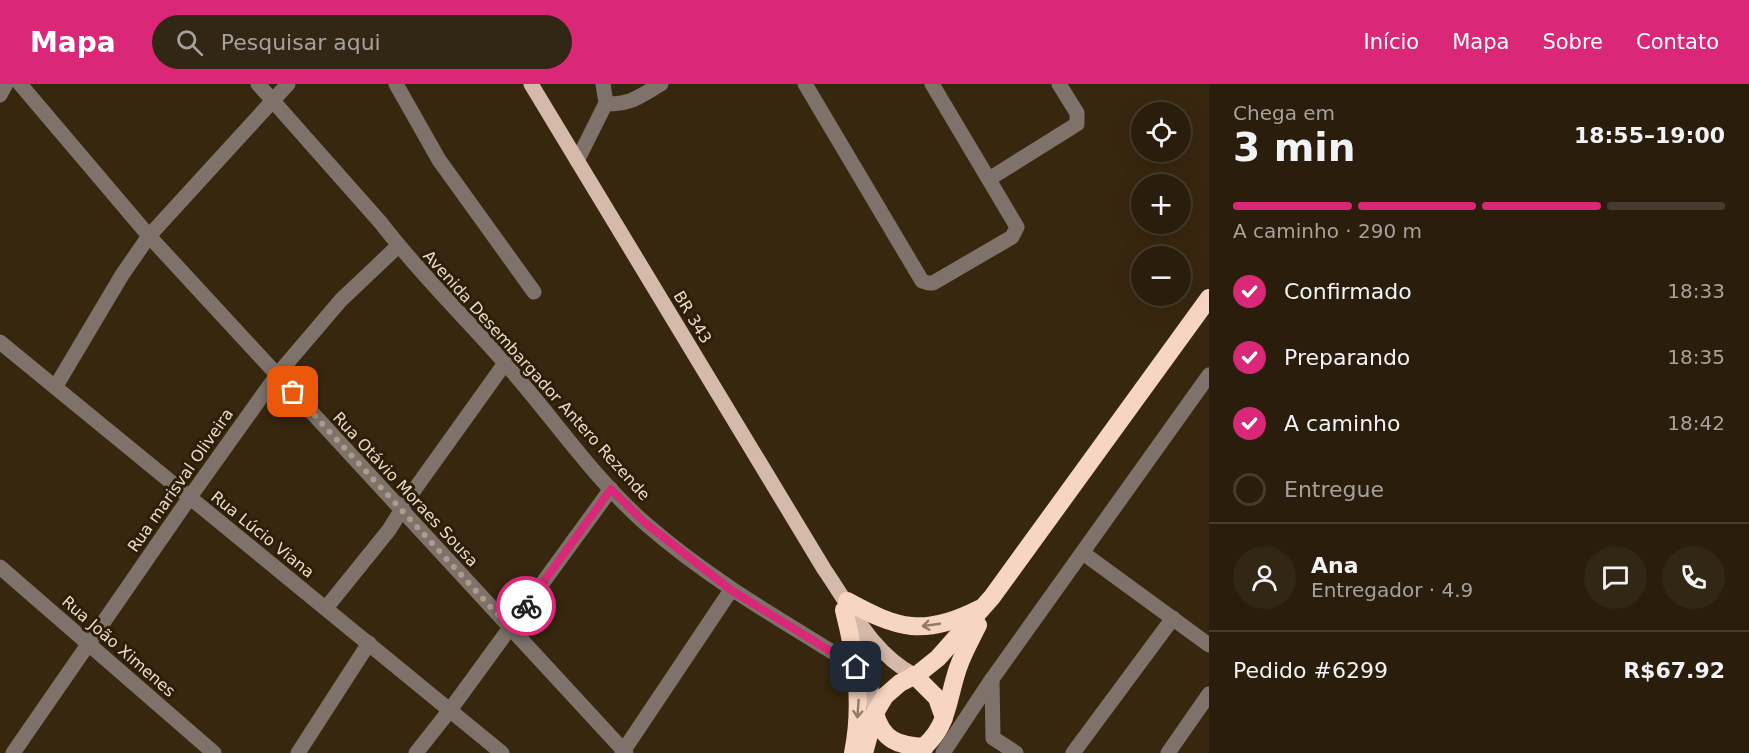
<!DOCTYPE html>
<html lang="pt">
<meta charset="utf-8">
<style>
:root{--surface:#2a1d0b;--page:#322614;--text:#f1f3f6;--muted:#a5a29d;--line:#463b2c;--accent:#db2777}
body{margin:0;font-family:"DejaVu Sans",sans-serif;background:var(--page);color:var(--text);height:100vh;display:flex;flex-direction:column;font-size:22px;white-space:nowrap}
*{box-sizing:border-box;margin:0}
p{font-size:20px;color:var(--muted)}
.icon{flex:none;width:33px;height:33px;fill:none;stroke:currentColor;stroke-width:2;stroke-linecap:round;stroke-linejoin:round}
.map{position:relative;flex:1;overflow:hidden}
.details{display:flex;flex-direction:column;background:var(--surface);width:540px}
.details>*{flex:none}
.tools{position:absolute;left:1131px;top:18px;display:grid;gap:12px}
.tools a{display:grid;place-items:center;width:60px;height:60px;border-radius:50%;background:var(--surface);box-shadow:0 6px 24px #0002,0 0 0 2px var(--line);font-size:30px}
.pin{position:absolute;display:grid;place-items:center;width:51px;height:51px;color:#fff;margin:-26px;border-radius:12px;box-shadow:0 3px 9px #0006}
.courier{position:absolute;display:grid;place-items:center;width:60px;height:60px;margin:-30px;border:4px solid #db2777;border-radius:50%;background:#fff;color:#222;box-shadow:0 2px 8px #0007}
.overview em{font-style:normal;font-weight:600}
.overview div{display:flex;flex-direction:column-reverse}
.overview{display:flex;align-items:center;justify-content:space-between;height:102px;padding:0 24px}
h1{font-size:39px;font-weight:600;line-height:45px}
.bar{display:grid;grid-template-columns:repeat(4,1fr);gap:9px 6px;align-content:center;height:72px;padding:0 24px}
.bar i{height:8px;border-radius:4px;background:var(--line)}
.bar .current{background:var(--accent)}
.bar p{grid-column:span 4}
.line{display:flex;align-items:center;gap:15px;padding:0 24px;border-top:2px solid var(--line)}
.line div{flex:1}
.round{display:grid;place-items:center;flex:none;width:63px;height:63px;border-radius:32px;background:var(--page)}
ol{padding:0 24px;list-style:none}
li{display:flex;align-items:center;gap:18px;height:66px}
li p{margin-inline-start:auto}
li .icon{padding:6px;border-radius:50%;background:var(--accent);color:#fff;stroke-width:4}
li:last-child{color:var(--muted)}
li i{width:33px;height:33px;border:3px solid var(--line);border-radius:50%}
header{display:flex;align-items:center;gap:36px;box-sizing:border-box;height:84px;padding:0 30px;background:var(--accent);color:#fff}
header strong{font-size:28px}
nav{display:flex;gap:33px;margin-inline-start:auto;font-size:21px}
.search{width:420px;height:54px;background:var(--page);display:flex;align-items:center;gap:15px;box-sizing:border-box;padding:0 21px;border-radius:33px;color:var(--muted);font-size:22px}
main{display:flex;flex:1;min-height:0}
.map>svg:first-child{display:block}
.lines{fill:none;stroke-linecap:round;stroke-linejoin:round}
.minor{stroke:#7f726a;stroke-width:15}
.major{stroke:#d5b9aa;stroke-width:15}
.highway{stroke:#f7d5c3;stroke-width:18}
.oneway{stroke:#927a64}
.done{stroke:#aa9d8b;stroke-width:6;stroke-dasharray:0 10.8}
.route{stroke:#db2777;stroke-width:8}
.labels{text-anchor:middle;stroke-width:6;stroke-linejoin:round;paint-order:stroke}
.street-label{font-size:16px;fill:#e7dcce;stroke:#2e1e05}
</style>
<header>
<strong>Mapa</strong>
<div class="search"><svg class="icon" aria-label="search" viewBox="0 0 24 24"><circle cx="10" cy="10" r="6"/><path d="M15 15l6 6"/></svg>Pesquisar aqui</div>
<nav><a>Início</a><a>Mapa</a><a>Sobre</a><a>Contato</a></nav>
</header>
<main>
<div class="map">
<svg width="1209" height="669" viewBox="0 0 1209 669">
<rect width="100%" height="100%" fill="#38270f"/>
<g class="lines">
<g class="minor">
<polyline points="20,0 149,152 626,669"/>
<path d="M258,0L381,139C419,189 464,232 505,279C552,332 592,393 646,440C710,496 784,538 857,583"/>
<polyline points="396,0 439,76 534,208"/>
<polyline points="805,0 922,197 928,199 933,199 1012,153 1017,143 932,0"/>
<polyline points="0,11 6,0"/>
<path d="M606,19C628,23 643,10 661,0"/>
<polyline points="577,77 606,19 603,0"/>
<polyline points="989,95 1077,40 1077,29 1059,0"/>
<polyline points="0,258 502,669"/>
<polyline points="56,302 122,191 149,152 288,0"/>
<polyline points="1083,469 1209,561"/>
<polyline points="0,483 214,669"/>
<polyline points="326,524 389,446 412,409 505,279"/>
<polyline points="992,595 993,654 1016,669"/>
<polyline points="13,669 190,413 277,291 341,216 398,162"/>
<polyline points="298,669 369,559"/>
<polyline points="416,669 450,626 611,405"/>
<polyline points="622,669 731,506"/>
<polyline points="943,669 992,595 1209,291"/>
<polyline points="1073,669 1173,534"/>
<polyline points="1168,669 1209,610"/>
</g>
<g class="major">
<path d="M531,0L824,485C851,524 871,568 914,591"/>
<polyline points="854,544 868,583 875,629"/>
</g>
<g class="highway">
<path d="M847,517C898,545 924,553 979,525"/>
<path d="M844,526C856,574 863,620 853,669"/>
<polyline points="914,591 937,614 944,634"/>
<path d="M875,629C882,656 898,662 925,663"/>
<polyline points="864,669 875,629 885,612 900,599 918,590 938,574 992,513 1209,214"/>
<path d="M916,669C949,646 946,619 958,584C963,569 971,555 978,541"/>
</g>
</g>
<defs><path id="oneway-shaft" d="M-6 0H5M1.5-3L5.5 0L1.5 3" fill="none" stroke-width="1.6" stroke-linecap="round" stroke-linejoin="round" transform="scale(1.5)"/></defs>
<g class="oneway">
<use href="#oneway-shaft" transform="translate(931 541) rotate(172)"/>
<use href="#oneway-shaft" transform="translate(858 625) rotate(94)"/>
</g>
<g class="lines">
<polyline class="done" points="293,308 510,544 526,522"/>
<polyline class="route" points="526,522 611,405 644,438 731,506 856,583"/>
</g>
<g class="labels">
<g class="street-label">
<text transform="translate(693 233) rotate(59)" y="6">BR 343</text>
<text transform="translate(537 291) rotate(48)" y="6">Avenida Desembargador Antero Rezende</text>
<text transform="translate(180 396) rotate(-55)" y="6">Rua marisval Oliveira</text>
<text transform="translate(406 405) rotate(47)" y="6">Rua Otávio Moraes Sousa</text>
<text transform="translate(263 450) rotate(39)" y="6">Rua Lúcio Viana</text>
<text transform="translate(119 562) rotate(41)" y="6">Rua João Ximenes</text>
</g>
</g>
</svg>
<div class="tools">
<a><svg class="icon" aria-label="locate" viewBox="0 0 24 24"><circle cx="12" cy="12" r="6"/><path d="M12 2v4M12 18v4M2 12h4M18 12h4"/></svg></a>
<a>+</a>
<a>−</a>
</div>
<div class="pin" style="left:293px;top:308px;background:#ea580c"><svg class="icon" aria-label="bag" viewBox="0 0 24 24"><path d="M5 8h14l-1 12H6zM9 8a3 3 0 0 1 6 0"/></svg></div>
<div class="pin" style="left:856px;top:583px;background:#1f2937"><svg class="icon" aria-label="home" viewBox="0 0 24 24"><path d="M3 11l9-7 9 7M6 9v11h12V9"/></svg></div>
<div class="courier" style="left:526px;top:522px"><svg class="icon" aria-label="bike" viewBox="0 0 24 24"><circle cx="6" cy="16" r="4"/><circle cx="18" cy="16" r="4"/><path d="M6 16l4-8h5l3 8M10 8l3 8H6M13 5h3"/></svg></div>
</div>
<section class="details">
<div class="overview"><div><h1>3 min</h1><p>Chega em</p></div><em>18:55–19:00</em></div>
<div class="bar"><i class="current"></i><i class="current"></i><i class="current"></i><i></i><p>A caminho · 290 m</p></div>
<ol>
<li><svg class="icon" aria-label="check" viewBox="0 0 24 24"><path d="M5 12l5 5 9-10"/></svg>Confirmado<p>18:33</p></li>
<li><svg class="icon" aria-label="check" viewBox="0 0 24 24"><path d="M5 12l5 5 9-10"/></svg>Preparando<p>18:35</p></li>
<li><svg class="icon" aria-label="check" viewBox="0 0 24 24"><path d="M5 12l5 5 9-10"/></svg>A caminho<p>18:42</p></li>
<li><i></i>Entregue</li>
</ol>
<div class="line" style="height:108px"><a class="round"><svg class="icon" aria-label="person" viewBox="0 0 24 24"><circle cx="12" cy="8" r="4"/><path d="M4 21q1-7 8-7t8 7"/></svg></a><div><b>Ana</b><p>Entregador · 4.9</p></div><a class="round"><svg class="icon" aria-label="chat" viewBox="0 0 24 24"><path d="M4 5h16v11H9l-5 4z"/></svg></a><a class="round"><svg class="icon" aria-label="phone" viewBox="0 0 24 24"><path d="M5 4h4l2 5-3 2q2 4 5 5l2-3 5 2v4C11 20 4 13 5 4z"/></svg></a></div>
<div class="line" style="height:78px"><div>Pedido #6299</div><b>R$67.92</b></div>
</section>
</main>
